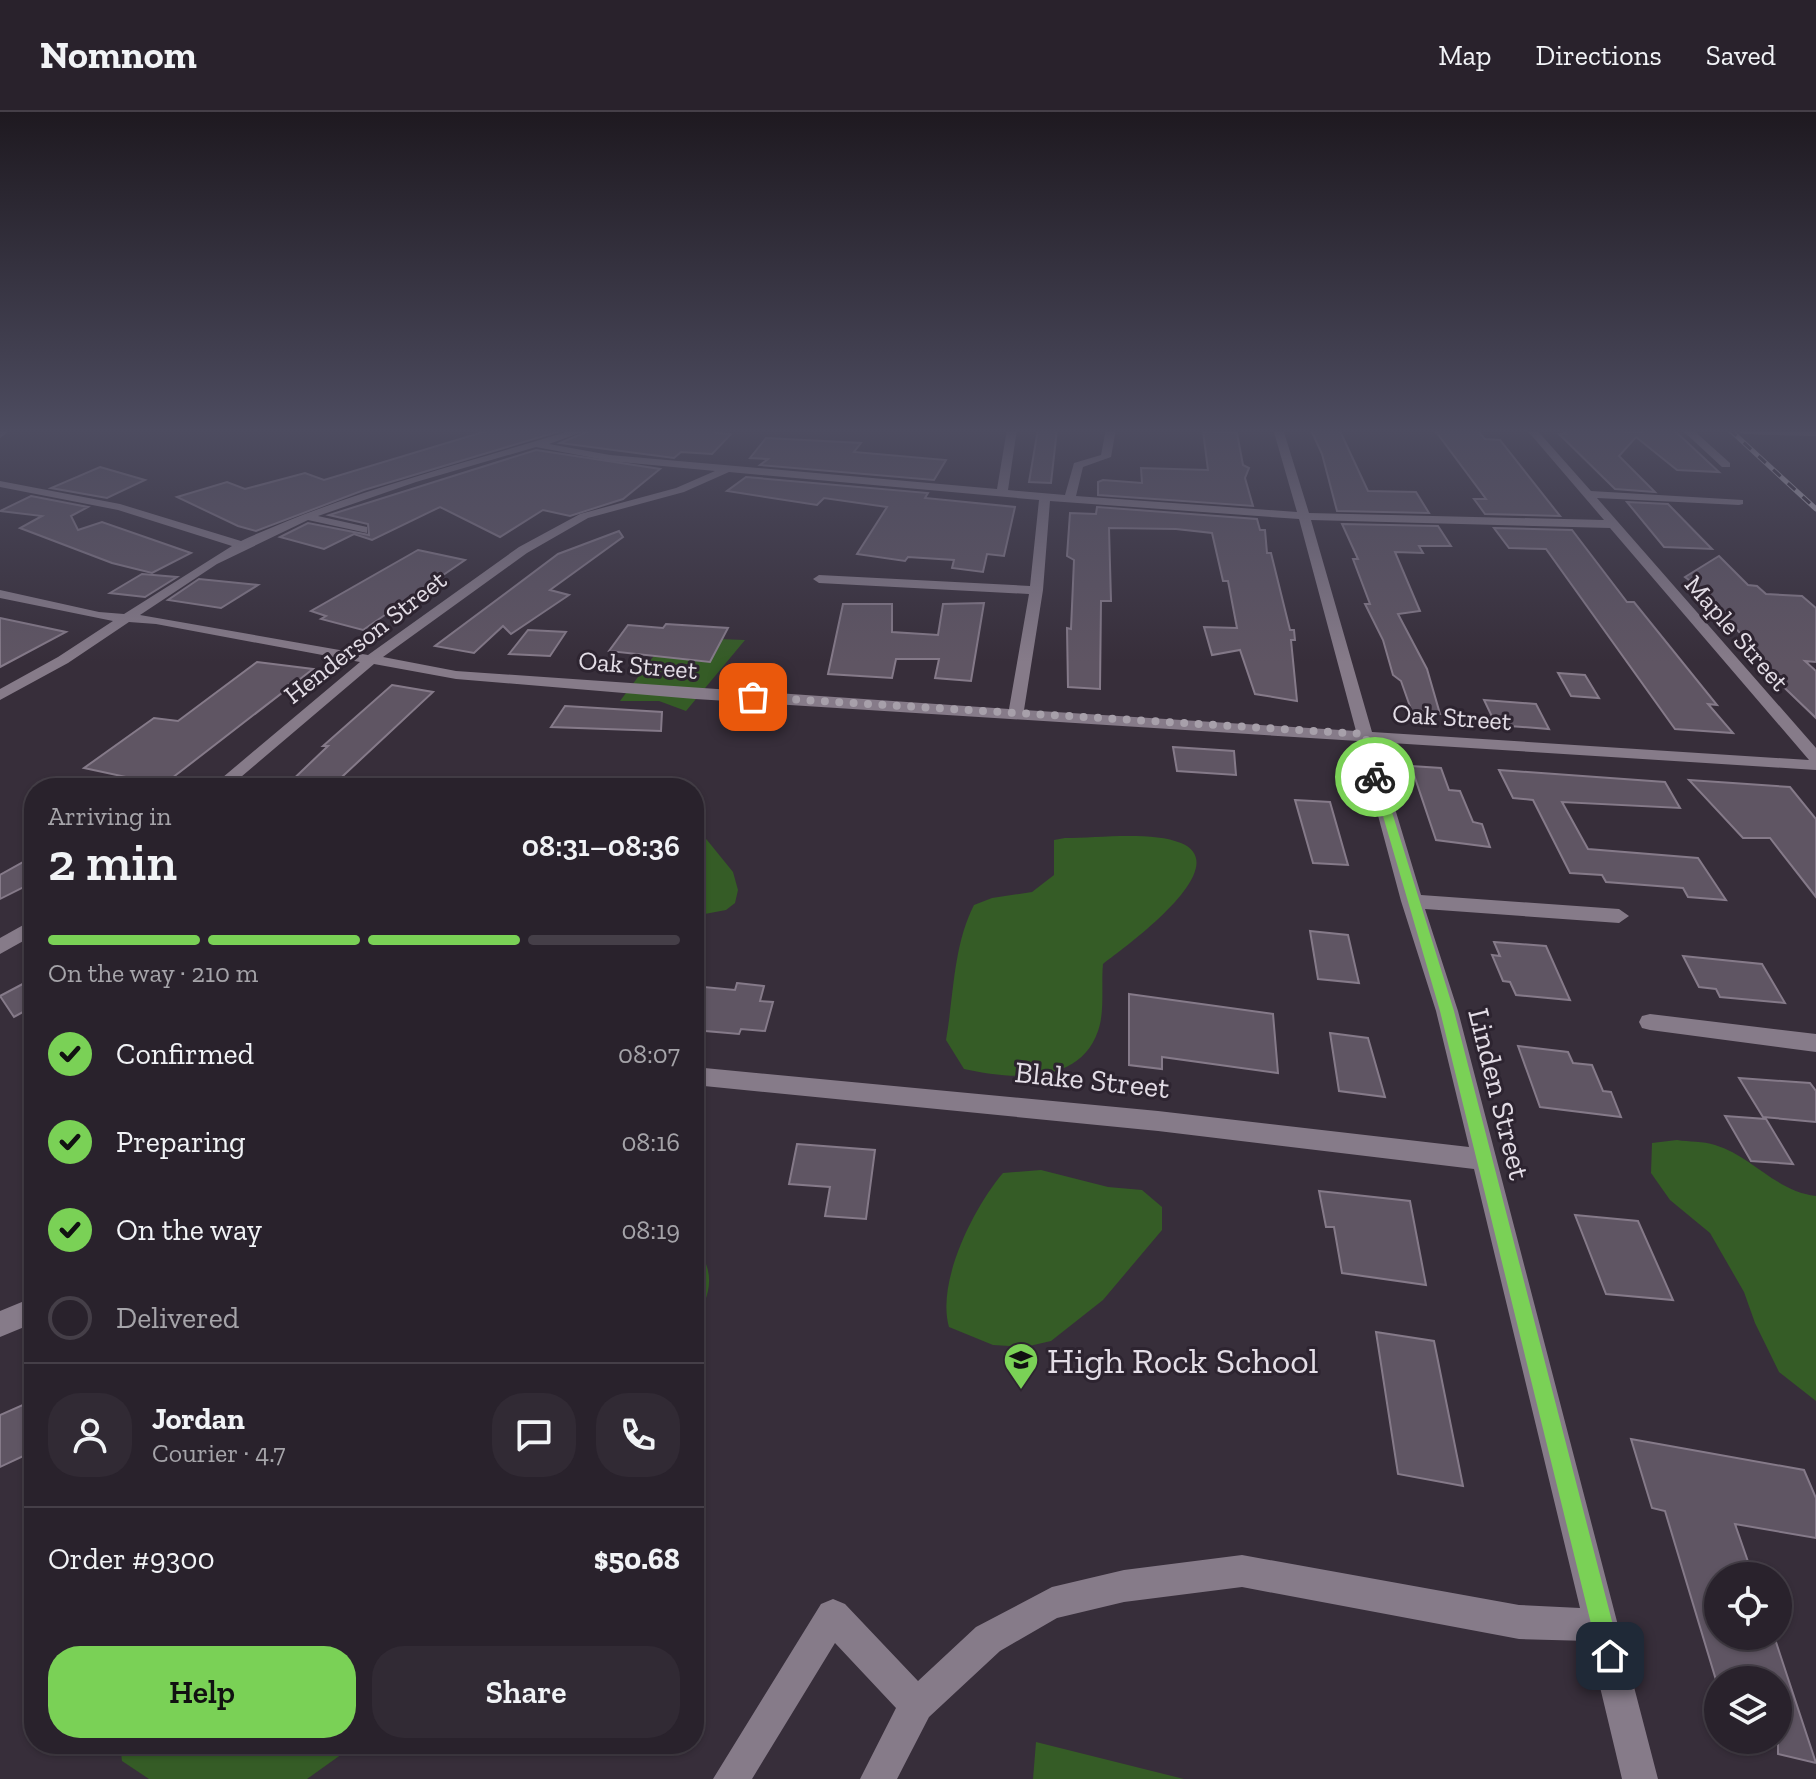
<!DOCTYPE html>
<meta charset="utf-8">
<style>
:root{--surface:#29222c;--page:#312a34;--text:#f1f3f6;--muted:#a5a4a9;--line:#453f48;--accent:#7ad156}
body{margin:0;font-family:"Zilla Slab",serif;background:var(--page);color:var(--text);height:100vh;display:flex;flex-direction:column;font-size:30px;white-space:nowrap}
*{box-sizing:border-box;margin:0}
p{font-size:26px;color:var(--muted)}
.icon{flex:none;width:44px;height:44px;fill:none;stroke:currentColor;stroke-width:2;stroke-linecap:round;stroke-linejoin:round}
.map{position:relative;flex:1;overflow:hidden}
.panel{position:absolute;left:24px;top:666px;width:680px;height:976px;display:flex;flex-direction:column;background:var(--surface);border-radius:32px;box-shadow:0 2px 6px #0004,0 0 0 2px var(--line)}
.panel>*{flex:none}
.tools{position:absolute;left:1704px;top:1450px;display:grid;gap:16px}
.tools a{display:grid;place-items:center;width:88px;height:88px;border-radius:50%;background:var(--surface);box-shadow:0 2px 6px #0004,0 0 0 2px var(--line);font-size:40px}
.pin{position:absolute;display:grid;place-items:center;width:68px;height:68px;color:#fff;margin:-34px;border-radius:16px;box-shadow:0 4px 12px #0006}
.courier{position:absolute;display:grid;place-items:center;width:80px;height:80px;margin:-40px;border:6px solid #7ad156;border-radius:50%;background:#fff;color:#222;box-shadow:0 2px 10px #0007}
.overview em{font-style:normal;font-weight:600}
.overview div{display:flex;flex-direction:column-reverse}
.overview{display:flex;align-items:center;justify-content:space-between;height:136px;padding:0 24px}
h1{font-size:52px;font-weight:600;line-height:60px}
.bar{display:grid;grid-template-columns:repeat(4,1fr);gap:12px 8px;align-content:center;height:96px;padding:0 24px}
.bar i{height:10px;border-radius:6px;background:var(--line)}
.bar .current{background:var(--accent)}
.bar p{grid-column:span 4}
.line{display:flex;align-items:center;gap:20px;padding:0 24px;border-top:2px solid var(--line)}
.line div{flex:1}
.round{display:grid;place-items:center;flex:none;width:84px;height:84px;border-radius:32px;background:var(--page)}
ol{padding:0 24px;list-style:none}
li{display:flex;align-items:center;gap:24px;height:88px}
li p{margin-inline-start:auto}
li .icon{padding:8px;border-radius:50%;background:var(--accent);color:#111;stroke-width:4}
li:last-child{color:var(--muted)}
li i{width:44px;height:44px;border:4px solid var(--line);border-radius:50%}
.action{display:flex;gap:16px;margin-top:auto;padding:16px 24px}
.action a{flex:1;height:92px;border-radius:32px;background:var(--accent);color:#111;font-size:32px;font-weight:600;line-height:92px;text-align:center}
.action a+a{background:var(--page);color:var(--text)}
header{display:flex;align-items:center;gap:48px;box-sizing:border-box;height:112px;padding:0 40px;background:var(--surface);border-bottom:2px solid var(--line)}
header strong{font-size:38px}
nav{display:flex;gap:44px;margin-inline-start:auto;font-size:28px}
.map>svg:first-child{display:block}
.green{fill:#355c26}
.building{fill:#5f5563;stroke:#857a89;stroke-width:2}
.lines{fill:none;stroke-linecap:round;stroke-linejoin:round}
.minor{fill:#867b89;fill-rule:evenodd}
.rail-casing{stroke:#c8c1cb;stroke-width:5}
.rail{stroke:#2d2430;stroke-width:3;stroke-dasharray:10;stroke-linecap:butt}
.route{fill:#7ad156}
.done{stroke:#a7a0aa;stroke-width:8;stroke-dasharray:0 14.4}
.labels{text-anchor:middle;stroke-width:6;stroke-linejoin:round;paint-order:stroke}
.far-street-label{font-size:26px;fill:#e3dde6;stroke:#2d2430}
.street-label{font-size:30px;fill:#e3dde6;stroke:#2d2430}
.near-poi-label{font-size:36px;fill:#e3dde6;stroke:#2d2430;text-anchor:start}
</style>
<header>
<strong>Nomnom</strong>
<nav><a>Map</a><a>Directions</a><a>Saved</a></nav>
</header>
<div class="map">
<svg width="1816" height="1667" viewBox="0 0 1816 1667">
<rect width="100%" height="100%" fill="#372e3a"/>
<g class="green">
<polygon points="668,525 745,528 686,599 659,589 620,589"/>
<polygon points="694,712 733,760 738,778 735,791 726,798 694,804"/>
<path d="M1065,726C1097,726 1152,719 1181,731C1238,755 1121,838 1103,852C1101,872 1105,900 1098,919C1079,974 1011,967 964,957L946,928C954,883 953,834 974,793L992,786L1032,780L1054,763V728Z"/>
<path d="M1677,1028C1689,1030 1703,1029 1715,1033C1752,1044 1775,1079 1816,1084V1289L1779,1260L1755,1211L1744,1180L1710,1121L1670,1088L1651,1061L1652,1031Z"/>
<path d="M1041,1058L1108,1075L1142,1078L1162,1095V1118L1103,1188L1051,1229L1025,1235L993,1233L949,1215C936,1170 974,1095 1003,1061Z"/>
<path d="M694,1133C717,1159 711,1183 694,1211Z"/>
<polygon points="1036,1630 1184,1667 1033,1667"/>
<polygon points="120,1632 356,1632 307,1667 149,1667 122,1649"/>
</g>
<g class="building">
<polygon points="493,317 567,317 364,378 256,419 238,414 177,385 227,370 245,377 305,361 324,368"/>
<polygon points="593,317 720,317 716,321 731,322 712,342 681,340 674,346 560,331"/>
<polygon points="1038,317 1057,317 1051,371 1029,370"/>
<polygon points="1434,317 1476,317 1485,327 1500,328 1560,404 1485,402 1474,387 1486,387"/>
<polygon points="1561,317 1641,320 1638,317 1673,317 1719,360 1677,358 1636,325 1619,344 1655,380 1615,377 1559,322 1566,322"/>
<polygon points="1311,318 1340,319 1368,379 1416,380 1429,401 1337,399 1322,342"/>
<polygon points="1203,319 1237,321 1243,353 1249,356 1245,366 1253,394 1098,383 1098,370 1103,368 1142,371 1141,356 1208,358"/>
<polygon points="766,326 861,331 854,340 946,348 934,368 760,353 768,347 750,346"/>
<polygon points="536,338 660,357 623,387 570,404 543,398 500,425 440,395 372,428 354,422 324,437 280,425 308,411 369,423 368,412 329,403"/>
<polygon points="100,355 145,368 107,386 51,376"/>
<polygon points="746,365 928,381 925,386 1015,395 1004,444 987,442 983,460 952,456 954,448 908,445 905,449 857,442 887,395 824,386 817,393 727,379"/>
<polygon points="31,384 88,395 71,404 78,418 102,410 191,441 152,461 112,451 20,416 42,404 0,399"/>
<polygon points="1627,390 1668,392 1712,437 1664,435"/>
<polygon points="1097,395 1257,407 1260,418 1265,418 1267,441 1271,441 1290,518 1294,518 1295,528 1291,528 1297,589 1255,582 1240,538 1212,543 1204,515 1237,516 1228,469 1223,469 1212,421 1176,417 1109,416 1111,489 1101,489 1100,577 1068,575 1067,516 1071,517 1074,448 1067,444 1070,401 1096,402"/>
<polygon points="1342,412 1438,414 1451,434 1419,434 1423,441 1395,440 1420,499 1398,502 1427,557 1440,602 1412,600 1401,569 1393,563 1383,528 1365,492 1370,492 1353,447 1358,447"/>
<polygon points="1494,416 1572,418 1627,490 1634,490 1717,593 1708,592 1733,621 1675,617 1546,437 1509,436"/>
<polygon points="619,419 623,425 550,478 569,483 511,522 503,514 474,541 435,534 558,442"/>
<polygon points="418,438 465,448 363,518 321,507 326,504 311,499"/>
<polygon points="1719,444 1748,473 1757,474 1766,482 1802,484 1816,496 1816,550 1805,549 1816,559 1816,606 1772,564 1776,564 1750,538 1755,538 1702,478 1685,465"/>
<polygon points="142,462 177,465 145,485 110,481"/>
<polygon points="199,467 258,473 221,496 168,488"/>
<polygon points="984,491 971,569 935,566 939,547 896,547 892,566 828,562 843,492 892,492 892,520 938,523 943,492"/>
<polygon points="0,506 66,520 0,555"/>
<polygon points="666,512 728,516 710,550 609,539 628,513 663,516"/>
<polygon points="528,518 566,520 550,544 509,542"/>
<polygon points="257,550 313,557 163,673 84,656 154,606 178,609"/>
<polygon points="1558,561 1585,563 1599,586 1571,584"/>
<polygon points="392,573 433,580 330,676 284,676 328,634 323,634"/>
<polygon points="1484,588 1536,592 1549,617 1496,613"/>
<polygon points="565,594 662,600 661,619 551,615"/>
<polygon points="1173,635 1234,639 1236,663 1177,659"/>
<polygon points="1411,654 1441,656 1449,678 1460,679 1473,710 1482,712 1490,735 1436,728"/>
<polygon points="1499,658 1665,670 1680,696 1562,690 1588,737 1698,746 1726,788 1688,785 1683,776 1606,770 1602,763 1570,761 1533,688 1513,686"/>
<polygon points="1689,668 1790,675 1816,707 1816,785 1770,726 1743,726"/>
<polygon points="1295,688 1330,690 1348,753 1313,751"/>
<polygon points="34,744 34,770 0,787 0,763"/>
<polygon points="1310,819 1348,823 1359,871 1318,867"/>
<polygon points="1494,830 1546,834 1570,888 1516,883 1510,870 1503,869 1492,843 1500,844"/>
<polygon points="1683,844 1762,852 1785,891 1720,885 1716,877 1699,875"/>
<polygon points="34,866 34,894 14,905 0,884"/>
<polygon points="737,871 764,874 760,889 773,890 765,919 741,917 739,922 694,918 694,874 735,878"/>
<polygon points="1129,882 1273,902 1278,961 1162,945 1162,957 1129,953"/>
<polygon points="1330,921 1368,926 1385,985 1339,979"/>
<polygon points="1518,934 1568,940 1573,951 1592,953 1603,979 1611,980 1621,1005 1540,995"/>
<polygon points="1739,966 1810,971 1816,979 1816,1010 1763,1005"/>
<polygon points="1725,1004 1766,1007 1793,1052 1751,1049"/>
<polygon points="797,1032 875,1038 866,1107 825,1104 830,1075 789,1072"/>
<polygon points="1319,1079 1410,1089 1426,1173 1342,1161 1334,1115 1326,1115"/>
<polygon points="1575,1103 1638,1109 1673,1188 1606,1182"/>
<polygon points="1376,1220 1434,1229 1463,1374 1398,1362"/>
<polygon points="34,1288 34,1339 0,1355 0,1303"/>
<polygon points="1631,1327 1804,1358 1816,1386 1816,1426 1735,1412 1753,1464 1718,1464 1718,1524 1774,1524 1816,1651 1778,1642 1778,1568 1716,1568 1665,1399 1652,1396"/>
</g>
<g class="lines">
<g class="minor">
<polygon points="12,317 0,326 1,317"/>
<path d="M576,317H590L549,332L610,343L997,377L1007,317H1017L1008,378L1065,383L1074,351L1101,343L1106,317H1116L1111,345L1083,355L1076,384L1297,400L1273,317H1283L1309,401L1604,408L1526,317H1536L1591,379L1743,388V392L1739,393L1597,386L1816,636V658L1375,630L1421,783L1619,797L1629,804L1619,811L1425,797L1458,899L1658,1667H1622L1589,1529L1519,1527L1242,1475L1124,1490L1057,1506L1000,1539L929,1605L897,1667H860L896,1596L835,1531L752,1667H713L821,1492L833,1487L845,1492L918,1569L976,1515L1052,1475L1124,1458L1242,1443L1519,1493L1580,1496L1474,1057L1158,1019L694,973V955L1158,999L1469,1035L1436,899L1401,789L1358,629L695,587L456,567L374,552L228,676H210L360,550L156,512L129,510L68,551L0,588V577L58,545L113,509L0,486V478L99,500L124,502L232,434L118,398L0,375V369L120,392L241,429C349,379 463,352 576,317ZM536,335L610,349L715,359L676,376L580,402L519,435L368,543L140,503L217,452L308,408L367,421V415L318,404L416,370ZM729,360L1039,388L1030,474L819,463L813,467L819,471L1029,482L1009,597L456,559L383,545L527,441L588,406L684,380ZM1050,389L1299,407L1356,619L1024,598L1043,478ZM1311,408L1610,416L1809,648L1372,620Z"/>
<polygon points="1681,317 1692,317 1730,351 1730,355 1722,355"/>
<polygon points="1740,317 1816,318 1816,324 1743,322 1738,319"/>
<polygon points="34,807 34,823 0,842 0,826"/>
<polygon points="1650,902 1816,922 1816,940 1650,918 1642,916 1639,910 1642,904"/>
<polygon points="34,1185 34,1211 0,1225 0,1199"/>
</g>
<defs>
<polyline id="rail" points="1729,317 1816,397"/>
</defs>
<use href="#rail" class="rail-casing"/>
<use href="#rail" class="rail"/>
</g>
<linearGradient id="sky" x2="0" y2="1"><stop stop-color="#1e1920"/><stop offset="0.58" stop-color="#4d4c60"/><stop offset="1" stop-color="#4d4c60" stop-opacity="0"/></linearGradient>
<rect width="1816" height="550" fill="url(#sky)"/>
<polygon class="route" points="1371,663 1381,665 1454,899 1621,1544 1618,1552 1610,1555 1603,1552 1599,1544 1440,899"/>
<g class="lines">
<polyline class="done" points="753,585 1365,622 1375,665"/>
</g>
<defs>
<symbol id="school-pin" viewBox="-11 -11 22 30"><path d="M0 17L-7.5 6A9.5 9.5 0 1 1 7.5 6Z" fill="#7ad156" stroke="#2d2430"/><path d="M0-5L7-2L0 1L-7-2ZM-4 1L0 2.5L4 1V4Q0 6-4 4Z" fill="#111"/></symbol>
</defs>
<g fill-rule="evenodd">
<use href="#school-pin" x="1001" y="1228" width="40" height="54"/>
</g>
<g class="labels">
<g class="far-street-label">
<text transform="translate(1737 521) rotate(49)" y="9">Maple Street</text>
<text transform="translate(365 525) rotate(-38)" y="9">Henderson Street</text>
<text transform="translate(638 553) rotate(5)" y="9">Oak Street</text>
<text transform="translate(1452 605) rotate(4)" y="9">Oak Street</text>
</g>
<g class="street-label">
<text transform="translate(1092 968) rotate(6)" y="10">Blake Street</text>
<text transform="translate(1499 982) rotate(76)" y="10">Linden Street</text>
</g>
<g class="near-poi-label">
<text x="1047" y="1261">High Rock School</text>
</g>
</g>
</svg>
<div class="tools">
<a><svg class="icon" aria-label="locate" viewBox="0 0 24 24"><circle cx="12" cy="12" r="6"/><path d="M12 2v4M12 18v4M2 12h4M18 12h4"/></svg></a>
<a><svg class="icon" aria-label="layers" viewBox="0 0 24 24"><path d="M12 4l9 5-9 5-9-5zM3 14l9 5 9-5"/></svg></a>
</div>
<div class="pin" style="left:753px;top:585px;background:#ea580c"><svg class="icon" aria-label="bag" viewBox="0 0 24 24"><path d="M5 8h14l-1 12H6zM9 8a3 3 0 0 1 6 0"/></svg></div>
<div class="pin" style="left:1610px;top:1544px;background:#1f2937"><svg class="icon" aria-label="home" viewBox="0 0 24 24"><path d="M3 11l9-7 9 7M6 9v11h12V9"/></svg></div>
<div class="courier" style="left:1375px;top:665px"><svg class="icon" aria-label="bike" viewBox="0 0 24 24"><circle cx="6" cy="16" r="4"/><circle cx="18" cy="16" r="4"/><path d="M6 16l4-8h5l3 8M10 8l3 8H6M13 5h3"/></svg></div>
<section class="panel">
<div class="overview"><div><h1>2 min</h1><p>Arriving in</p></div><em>08:31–08:36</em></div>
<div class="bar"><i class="current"></i><i class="current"></i><i class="current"></i><i></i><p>On the way · 210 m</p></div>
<ol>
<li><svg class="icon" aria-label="check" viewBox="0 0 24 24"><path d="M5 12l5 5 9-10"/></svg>Confirmed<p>08:07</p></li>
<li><svg class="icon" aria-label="check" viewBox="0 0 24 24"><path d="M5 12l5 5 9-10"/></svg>Preparing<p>08:16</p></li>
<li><svg class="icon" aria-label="check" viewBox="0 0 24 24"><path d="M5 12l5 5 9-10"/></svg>On the way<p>08:19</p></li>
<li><i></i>Delivered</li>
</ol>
<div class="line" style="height:144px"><a class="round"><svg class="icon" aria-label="person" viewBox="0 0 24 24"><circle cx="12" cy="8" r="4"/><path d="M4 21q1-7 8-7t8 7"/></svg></a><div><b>Jordan</b><p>Courier · 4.7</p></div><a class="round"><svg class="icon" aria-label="chat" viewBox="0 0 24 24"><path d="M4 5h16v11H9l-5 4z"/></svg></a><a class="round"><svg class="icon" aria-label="phone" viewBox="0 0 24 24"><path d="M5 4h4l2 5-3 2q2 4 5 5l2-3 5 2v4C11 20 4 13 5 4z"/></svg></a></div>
<div class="line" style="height:104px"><div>Order #9300</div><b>$50.68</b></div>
<div class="action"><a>Help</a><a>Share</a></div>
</section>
</div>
